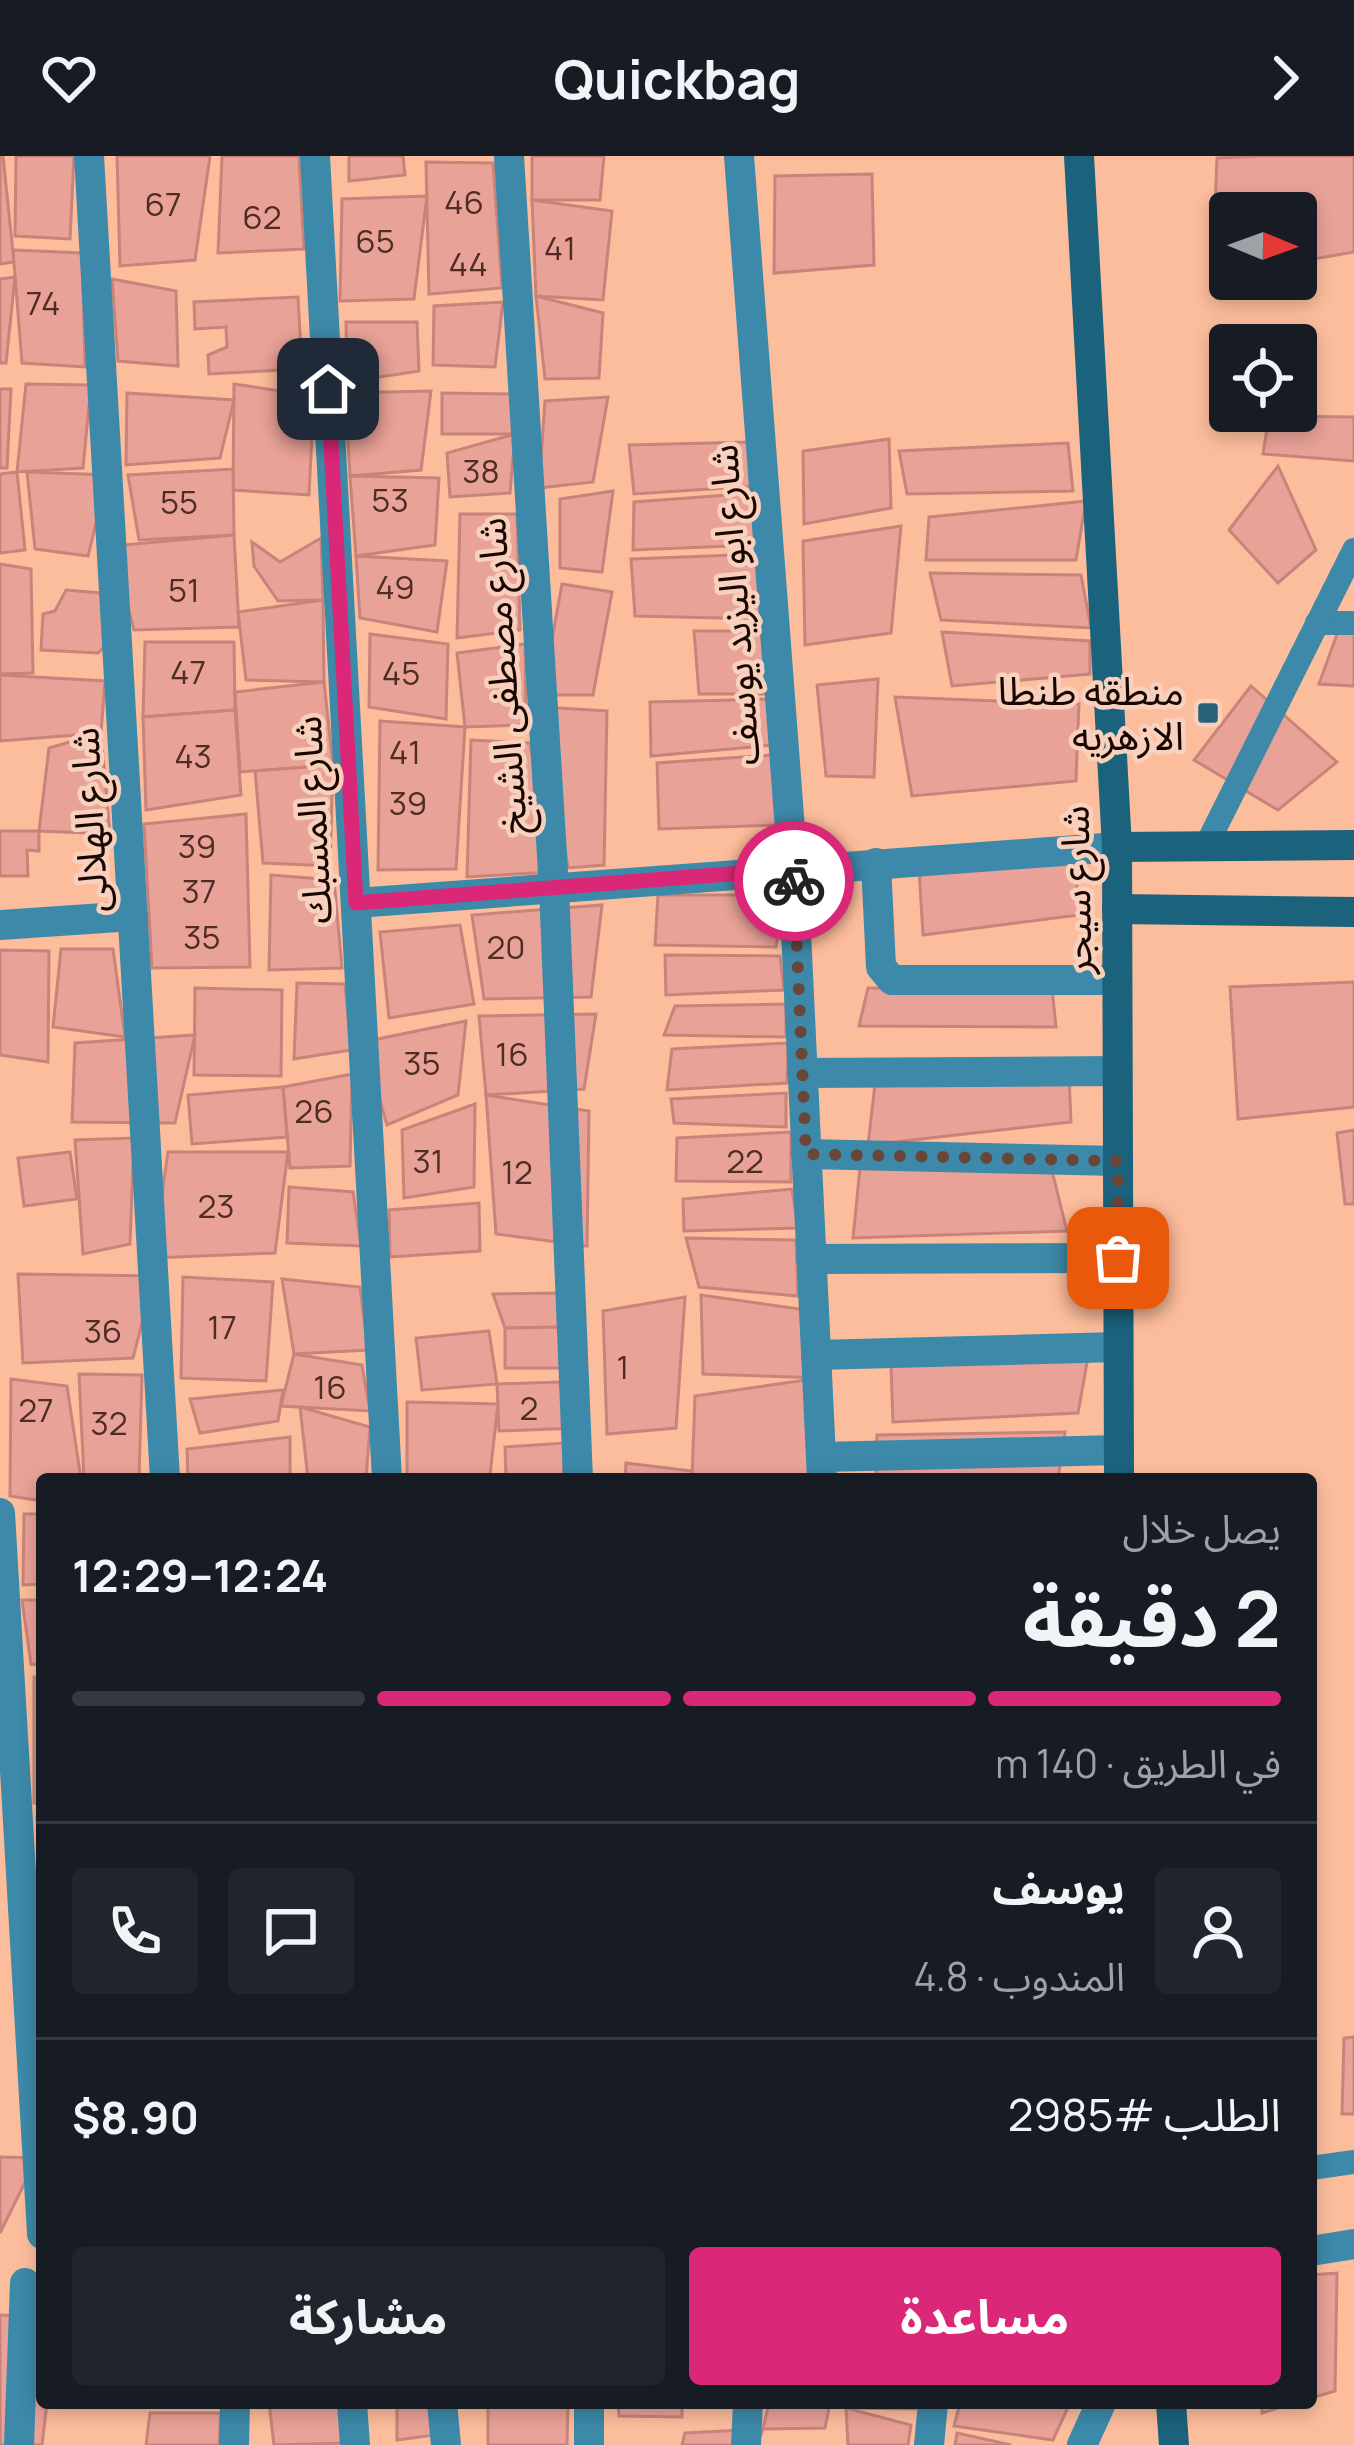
<!DOCTYPE html>
<html lang="ar">
<meta charset="utf-8">
<style>
:root{--surface:#171b24;--page:#20242c;--text:#f1f3f6;--muted:#9ea1a6;--line:#363941;--accent:#db2777}
body{margin:0;font-family:Manrope,"Noto Sans Arabic",sans-serif;background:var(--page);color:var(--text);direction:rtl;height:100vh;display:flex;flex-direction:column;font-size:45px;white-space:nowrap}
*{box-sizing:border-box;margin:0}
p{font-size:39px;color:var(--muted)}
.icon{flex:none;width:66px;height:66px;fill:none;stroke:currentColor;stroke-width:2;stroke-linecap:round;stroke-linejoin:round}
.map{position:relative;flex:1;overflow:hidden;direction:ltr}
.panel{position:absolute;left:36px;top:1317px;width:1281px;height:936px;display:flex;flex-direction:column;background:var(--surface);border-radius:12px;box-shadow:0 6px 18px #0003;direction:rtl}
.panel>*{flex:none}
.needle{width:78px;rotate:91deg}
.tools{position:absolute;left:1209px;top:36px;display:grid;gap:24px}
.tools a{display:grid;place-items:center;width:108px;height:108px;border-radius:12px;background:var(--surface);box-shadow:0 6px 18px #0003;font-size:60px}
.pin{position:absolute;display:grid;place-items:center;width:102px;height:102px;color:#fff;margin:-51px;border-radius:24px;box-shadow:0 6px 18px #0006}
.courier{position:absolute;display:grid;place-items:center;width:120px;height:120px;margin:-60px;border:9px solid #db2777;border-radius:50%;background:#fff;color:#222;box-shadow:0 3px 15px #0007}
.headline em{font-style:normal;font-weight:700}
.headline div{display:flex;flex-direction:column-reverse}
.headline{display:flex;align-items:center;justify-content:space-between;height:204px;padding:0 36px}
h1{font-size:78px;font-weight:700;line-height:90px}
.bar{display:grid;grid-template-columns:repeat(4,1fr);gap:18px 12px;align-content:center;height:144px;padding:0 36px}
.bar i{height:15px;border-radius:9px;background:var(--line)}
.bar .active{background:var(--accent)}
.bar p{grid-column:span 4}
.line{display:flex;align-items:center;gap:30px;padding:0 36px;border-top:3px solid var(--line)}
.line div{flex:1}
.round{display:grid;place-items:center;flex:none;width:126px;height:126px;border-radius:12px;background:var(--page)}
.button{display:flex;gap:24px;margin-top:auto;padding:24px 36px}
.button a{flex:1;height:138px;border-radius:12px;background:var(--accent);color:#fff;font-size:48px;font-weight:700;line-height:138px;text-align:center}
.button a+a{background:var(--page);color:var(--text)}
header{display:flex;justify-content:space-between;align-items:center;height:156px;padding:0 36px;background:var(--surface);font-size:54px;font-weight:700}
.map>svg:first-child{display:block}
.building{fill:#e9a298;stroke:#c8847a;stroke-width:3}
.lines{fill:none;stroke-linecap:round;stroke-linejoin:round}
.service{stroke:#3d89a9;stroke-width:24}
.minor{stroke:#3d89a9;stroke-width:30}
.secondary{stroke:#1b627d;stroke-width:30}
.done{stroke:#694637;stroke-width:12;stroke-dasharray:0 21.6}
.route{stroke:#db2777;stroke-width:15}
.poi-dot{fill:#266179;stroke:#f7d1bd;stroke-width:4.5}
.labels{text-anchor:middle;stroke-width:9;stroke-linejoin:round;paint-order:stroke}
.number-label{font-size:33px;fill:#4e2d26}
.street-label{font-size:39px;fill:#1a0600;stroke:#f7d1bd}
.poi-label{font-size:39px;fill:#1a0600;stroke:#f7d1bd;text-anchor:end}
</style>
<header><svg class="icon" aria-label="forward" viewBox="0 0 24 24"><path d="M9 5l7 7-7 7"/></svg>Quickbag<svg class="icon" aria-label="heart" viewBox="0 0 24 24"><path d="M12 20l-8-8c-3-5 5-10 8-4 3-6 11-1 8 4z"/></svg></header>
<div class="map">
<svg width="1354" height="2289" viewBox="0 0 1354 2289">
<rect width="100%" height="100%" fill="#fcbd9c"/>
<g class="building">
<polygon points="0,0 3,0 14,106 0,108"/>
<polygon points="16,0 74,0 70,83 15,80"/>
<polygon points="117,0 210,0 195,104 120,110"/>
<polygon points="222,0 299,0 304,93 218,97"/>
<polygon points="349,0 403,0 405,19 349,25"/>
<polygon points="532,0 604,0 600,44 532,44"/>
<polygon points="1262,0 1354,0 1354,96 1296,106 1296,57 1230,57 1230,117 1212,121 1217,2"/>
<polygon points="426,6 493,7 502,132 429,138"/>
<polygon points="872,18 874,109 774,117 775,20"/>
<polygon points="427,40 414,143 340,145 342,43"/>
<polygon points="532,44 612,55 603,144 536,140"/>
<polygon points="13,94 82,97 85,211 22,207"/>
<polygon points="15,121 6,207 0,207 0,123"/>
<polygon points="112,123 176,135 178,210 118,205"/>
<polygon points="536,140 603,157 599,222 545,223"/>
<polygon points="298,141 302,213 209,218 208,199 227,191 226,171 195,173 194,146"/>
<polygon points="503,146 495,211 433,209 434,150"/>
<polygon points="346,166 417,166 419,215 347,226"/>
<polygon points="26,228 91,229 83,312 17,316"/>
<polygon points="234,228 314,240 309,339 233,334"/>
<polygon points="0,233 11,233 7,312 0,312"/>
<polygon points="431,235 421,314 350,320 345,237"/>
<polygon points="127,237 234,244 220,302 126,309"/>
<polygon points="442,237 512,238 515,278 442,278"/>
<polygon points="608,241 593,326 539,332 545,245"/>
<polygon points="1269,260 1354,261 1354,305 1263,298"/>
<polygon points="515,278 510,337 450,341 447,297"/>
<polygon points="889,283 891,352 804,368 803,295"/>
<polygon points="751,286 756,330 634,338 629,289"/>
<polygon points="1068,287 1073,335 907,338 899,295"/>
<polygon points="1278,310 1316,394 1278,427 1229,374"/>
<polygon points="233,313 234,379 139,384 128,319"/>
<polygon points="17,316 25,394 0,397 0,318"/>
<polygon points="27,316 108,319 88,400 35,393"/>
<polygon points="350,320 439,322 435,389 356,400"/>
<polygon points="613,335 602,416 560,412 560,343"/>
<polygon points="754,337 755,389 633,394 634,346"/>
<polygon points="1086,345 1076,404 926,404 929,361"/>
<polygon points="460,358 517,358 520,474 457,482"/>
<polygon points="901,370 891,477 805,489 803,385"/>
<polygon points="234,379 239,471 134,474 112,390"/>
<polygon points="321,382 323,444 278,445 254,410 252,386 280,406"/>
<polygon points="760,398 765,463 635,460 631,403"/>
<polygon points="356,400 447,405 437,476 360,462"/>
<polygon points="0,408 31,413 33,517 0,518"/>
<polygon points="930,417 1081,419 1091,472 941,464"/>
<polygon points="562,428 612,436 593,539 542,539"/>
<polygon points="66,434 101,437 106,489 98,497 41,494 43,458 55,455"/>
<polygon points="323,444 324,526 246,524 238,456"/>
<polygon points="1341,467 1354,467 1354,530 1319,528"/>
<polygon points="694,475 761,475 769,538 699,538"/>
<polygon points="942,476 1090,485 1090,518 952,530"/>
<polygon points="370,478 448,488 446,563 369,551"/>
<polygon points="145,486 234,486 235,554 143,561"/>
<polygon points="525,488 526,569 465,571 457,497"/>
<polygon points="0,519 105,525 101,577 0,585"/>
<polygon points="878,523 874,621 826,620 817,529"/>
<polygon points="324,526 333,609 240,616 235,536"/>
<polygon points="1251,530 1337,606 1278,654 1194,604"/>
<polygon points="895,541 1079,548 1076,625 912,640"/>
<polygon points="771,543 774,589 651,600 650,546"/>
<polygon points="542,551 607,555 604,709 568,712"/>
<polygon points="235,554 241,639 146,654 143,561"/>
<polygon points="380,565 465,571 456,713 378,714"/>
<polygon points="101,577 110,678 39,675 49,592"/>
<polygon points="471,584 530,587 553,716 467,721"/>
<polygon points="771,599 777,669 659,673 657,607"/>
<polygon points="333,609 330,710 263,707 255,615"/>
<polygon points="246,658 250,811 152,812 144,668"/>
<polygon points="0,675 39,675 39,695 27,694 28,720 0,720"/>
<polygon points="1075,702 1079,759 923,779 919,712"/>
<polygon points="271,719 334,724 342,812 269,814"/>
<polygon points="658,739 784,739 776,791 655,789"/>
<polygon points="602,749 591,841 484,843 472,759"/>
<polygon points="460,769 474,848 389,862 380,776"/>
<polygon points="61,793 113,793 125,881 53,871"/>
<polygon points="0,794 49,795 48,906 0,899"/>
<polygon points="665,799 780,800 784,834 666,839"/>
<polygon points="1354,826 1354,951 1238,963 1230,831"/>
<polygon points="297,827 345,828 351,894 294,903"/>
<polygon points="195,832 282,834 281,920 194,919"/>
<polygon points="868,832 1052,832 1056,871 859,870"/>
<polygon points="786,848 786,881 664,879 675,850"/>
<polygon points="596,858 584,933 486,939 479,860"/>
<polygon points="466,865 458,939 387,969 363,886"/>
<polygon points="195,879 175,967 72,966 75,887"/>
<polygon points="788,887 787,927 667,934 672,893"/>
<polygon points="352,918 350,1010 290,1012 283,931"/>
<polygon points="1069,919 1071,966 868,989 875,928"/>
<polygon points="283,931 287,981 192,988 188,939"/>
<polygon points="786,937 786,971 674,967 671,943"/>
<polygon points="486,939 589,955 587,1090 496,1078"/>
<polygon points="475,948 474,1031 404,1042 402,974"/>
<polygon points="1354,974 1354,1048 1345,1048 1337,977"/>
<polygon points="791,976 791,1026 676,1025 677,982"/>
<polygon points="134,982 130,1088 83,1098 75,984"/>
<polygon points="70,996 77,1043 24,1050 18,1002"/>
<polygon points="168,996 288,996 275,1097 153,1102"/>
<polygon points="860,1012 1052,1015 1067,1075 853,1082"/>
<polygon points="289,1031 353,1036 361,1090 287,1087"/>
<polygon points="792,1033 798,1072 684,1075 683,1043"/>
<polygon points="479,1047 480,1095 390,1101 389,1054"/>
<polygon points="686,1082 796,1084 798,1140 699,1131"/>
<polygon points="18,1118 154,1120 133,1202 23,1207"/>
<polygon points="183,1121 273,1126 266,1225 181,1222"/>
<polygon points="282,1123 360,1131 368,1194 294,1198"/>
<polygon points="561,1137 562,1171 505,1172 493,1138"/>
<polygon points="701,1139 821,1156 820,1222 703,1218"/>
<polygon points="685,1141 676,1272 607,1278 603,1155"/>
<polygon points="562,1171 563,1212 505,1212 505,1172"/>
<polygon points="489,1175 497,1228 422,1234 416,1182"/>
<polygon points="294,1198 362,1209 370,1255 281,1250"/>
<polygon points="1088,1201 1078,1257 893,1266 891,1209"/>
<polygon points="79,1218 142,1219 139,1323 84,1323"/>
<polygon points="820,1222 823,1323 692,1323 695,1240"/>
<polygon points="11,1223 67,1230 81,1323 42,1323 42,1345 10,1340"/>
<polygon points="559,1226 576,1272 499,1275 497,1228"/>
<polygon points="283,1234 278,1265 200,1277 190,1243"/>
<polygon points="407,1246 498,1248 490,1319 407,1321"/>
<polygon points="300,1251 370,1271 366,1323 308,1323"/>
<polygon points="1065,1276 1058,1323 876,1323 877,1279"/>
<polygon points="290,1281 290,1323 188,1323 187,1293"/>
<polygon points="565,1287 563,1323 506,1323 505,1291"/>
<polygon points="626,1307 692,1315 692,1323 625,1323"/>
<polygon points="24,1358 42,1358 42,1428 23,1429"/>
<polygon points="22,1444 42,1444 42,1509 31,1508"/>
<rect x="34" y="1521" width="8" height="126"/>
<polygon points="37,1661 42,1661 42,1735 41,1735"/>
<polygon points="1354,1881 1354,1958 1342,1958 1344,1882"/>
<polygon points="0,2001 37,2002 0,2077"/>
<polygon points="1337,2117 1335,2235 1311,2242 1311,2119"/>
<polygon points="0,2159 42,2161 42,2247 47,2247 42,2289 0,2289"/>
<polygon points="269,2247 342,2247 345,2287 274,2289"/>
<polygon points="397,2247 432,2247 435,2279 397,2284"/>
<polygon points="488,2247 568,2247 567,2289 488,2289"/>
<polygon points="618,2247 682,2247 682,2261 619,2260"/>
<polygon points="769,2247 830,2247 825,2272 763,2273"/>
<polygon points="846,2247 916,2247 915,2253 846,2252"/>
<polygon points="960,2247 1070,2247 1053,2284 954,2270"/>
<polygon points="1262,2247 1294,2247 1262,2257"/>
<polygon points="846,2252 911,2269 908,2289 848,2289"/>
<polygon points="150,2257 221,2257 219,2289 146,2289"/>
<polygon points="763,2273 757,2289 682,2289 685,2277"/>
<polygon points="957,2277 1011,2289 955,2289"/>
</g>
<g class="lines">
<g class="service">
<polyline points="1317,467 1354,467"/>
<polyline points="1206,690 1354,394"/>
<polyline points="1311,2012 1354,2006"/>
</g>
<g class="minor">
<polyline points="89,0 165,1323"/>
<polyline points="315,0 387,1323"/>
<polyline points="509,0 554,732 578,1323"/>
<polyline points="739,0 793,713 822,1323"/>
<polyline points="876,707 881,811 892,824 1117,824"/>
<polyline points="356,747 1117,691"/>
<polyline points="0,769 133,760"/>
<polyline points="802,917 1117,915"/>
<polyline points="806,998 1118,1005"/>
<polyline points="811,1103 1118,1102"/>
<polyline points="816,1199 1118,1191"/>
<polyline points="821,1301 1119,1294"/>
<polyline points="0,1357 42,2078"/>
<polyline points="1311,2095 1354,2088"/>
<polyline points="352,2247 355,2289"/>
<polyline points="442,2247 446,2289"/>
<polyline points="19,2289 25,2127"/>
<polyline points="234,2289 235,2247"/>
<polyline points="589,2289 589,2247"/>
<polyline points="746,2289 748,2247"/>
<polyline points="929,2289 933,2247"/>
<polyline points="1082,2289 1101,2247"/>
</g>
<g class="secondary">
<polyline points="1079,0 1117,691 1119,1323"/>
<polyline points="1117,691 1354,689"/>
<polyline points="1117,753 1354,756"/>
<polyline points="1171,2247 1174,2289"/>
</g>
</g>
<g class="lines">
<polyline class="done" points="794,725 806,998 1118,1005 1118,1102"/>
<polyline class="route" points="328,233 356,747 793,713 794,725"/>
</g>
<rect class="poi-dot" x="1196" y="545" width="24" height="24" rx="6"/>
<g class="labels">
<g class="number-label">
<text x="464" y="58">46</text>
<text x="163" y="60">67</text>
<text x="262" y="73">62</text>
<text x="375" y="97">65</text>
<text x="560" y="104">41</text>
<text x="468" y="120">44</text>
<text x="43" y="159">74</text>
<text x="481" y="327">38</text>
<text x="390" y="356">53</text>
<text x="179" y="358">55</text>
<text x="395" y="443">49</text>
<text x="184" y="446">51</text>
<text x="188" y="528">47</text>
<text x="401" y="529">45</text>
<text x="405" y="608">41</text>
<text x="193" y="612">43</text>
<text x="408" y="659">39</text>
<text x="197" y="702">39</text>
<text x="199" y="747">37</text>
<text x="202" y="793">35</text>
<text x="506" y="803">20</text>
<text x="512" y="910">16</text>
<text x="422" y="919">35</text>
<text x="314" y="967">26</text>
<text x="428" y="1017">31</text>
<text x="745" y="1017">22</text>
<text x="517" y="1028">12</text>
<text x="216" y="1062">23</text>
<text x="222" y="1183">17</text>
<text x="103" y="1187">36</text>
<text x="623" y="1223">1</text>
<text x="330" y="1243">16</text>
<text x="529" y="1264">2</text>
<text x="36" y="1266">27</text>
<text x="109" y="1279">32</text>
</g>
<g class="street-label">
<text transform="translate(734 449) rotate(-94)" y="14">شارع ابو اليزيد يوسف</text>
<text transform="translate(502 520) rotate(-94)" y="14">شارع مصطفى الشيخ</text>
<text transform="translate(89 664) rotate(-93)" y="14">شارع الهلالى</text>
<text transform="translate(312 664) rotate(-93)" y="14">شارع المسبك</text>
<text transform="translate(1076 734) rotate(-91)" y="14">شارع سيجر</text>
</g>
<g class="poi-label">
<text x="1184" y="549">منطقه طنطا<tspan x="1184" dy="45">الازهريه</tspan></text>
</g>
</g>
</svg>
<div class="tools">
<a><svg class="needle" viewBox="-14 -14 28 28"><path d="M0-13l5 13h-10z" fill="#e53935"/><path d="M0 13l5-13h-10z" fill="#9ea1a6"/></svg></a>
<a><svg class="icon" aria-label="locate" viewBox="0 0 24 24"><circle cx="12" cy="12" r="6"/><path d="M12 2v4M12 18v4M2 12h4M18 12h4"/></svg></a>
</div>
<div class="pin" style="left:1118px;top:1102px;background:#ea580c"><svg class="icon" aria-label="bag" viewBox="0 0 24 24"><path d="M5 8h14l-1 12H6zM9 8a3 3 0 0 1 6 0"/></svg></div>
<div class="pin" style="left:328px;top:233px;background:#1f2937"><svg class="icon" aria-label="home" viewBox="0 0 24 24"><path d="M3 11l9-7 9 7M6 9v11h12V9"/></svg></div>
<div class="courier" style="left:794px;top:725px"><svg class="icon" aria-label="bike" viewBox="0 0 24 24"><circle cx="6" cy="16" r="4"/><circle cx="18" cy="16" r="4"/><path d="M6 16l4-8h5l3 8M10 8l3 8H6M13 5h3"/></svg></div>
<section class="panel">
<div class="headline"><div><h1>2 دقيقة</h1><p>يصل خلال</p></div><em>12:24–12:29</em></div>
<div class="bar"><i class="active"></i><i class="active"></i><i class="active"></i><i></i><p>في الطريق · 140 m</p></div>
<div class="line" style="height:216px"><a class="round"><svg class="icon" aria-label="person" viewBox="0 0 24 24"><circle cx="12" cy="8" r="4"/><path d="M4 21q1-7 8-7t8 7"/></svg></a><div><b>يوسف</b><p>المندوب · 4.8</p></div><a class="round"><svg class="icon" aria-label="chat" viewBox="0 0 24 24"><path d="M4 5h16v11H9l-5 4z"/></svg></a><a class="round"><svg class="icon" aria-label="phone" viewBox="0 0 24 24"><path d="M5 4h4l2 5-3 2q2 4 5 5l2-3 5 2v4C11 20 4 13 5 4z"/></svg></a></div>
<div class="line" style="height:156px"><div>الطلب #2985</div><b>$8.90</b></div>
<div class="button"><a>مساعدة</a><a>مشاركة</a></div>
</section>
</div>
